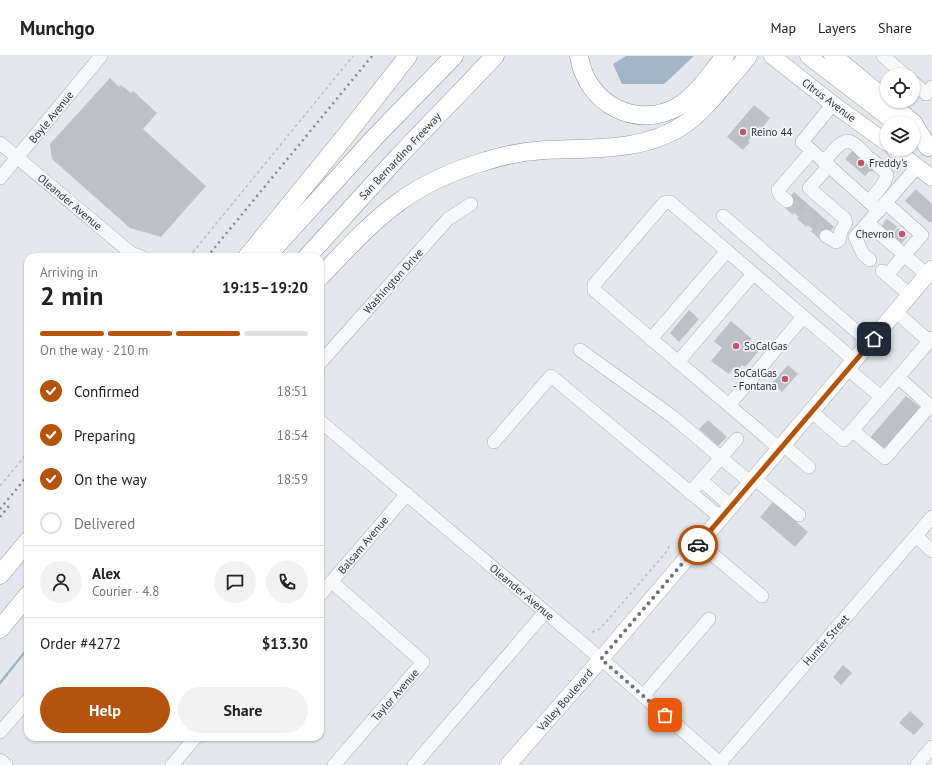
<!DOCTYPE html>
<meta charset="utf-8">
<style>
:root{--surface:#fff;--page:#f2f2f2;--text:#222;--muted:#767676;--line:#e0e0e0;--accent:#b45309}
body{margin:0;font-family:"PT Sans",sans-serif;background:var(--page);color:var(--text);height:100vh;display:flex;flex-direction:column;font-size:15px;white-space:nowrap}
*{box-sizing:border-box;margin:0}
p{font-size:13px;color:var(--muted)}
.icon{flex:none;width:22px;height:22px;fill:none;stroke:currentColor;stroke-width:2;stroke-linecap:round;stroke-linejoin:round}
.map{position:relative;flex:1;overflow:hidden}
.side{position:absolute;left:24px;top:197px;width:300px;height:488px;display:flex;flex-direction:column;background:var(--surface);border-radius:12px;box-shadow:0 1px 3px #0004}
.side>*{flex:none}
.controls{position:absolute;left:880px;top:12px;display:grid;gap:8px}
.controls a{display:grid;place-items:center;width:40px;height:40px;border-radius:50%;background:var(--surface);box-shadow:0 1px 3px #0004;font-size:20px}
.pin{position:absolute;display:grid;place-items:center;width:34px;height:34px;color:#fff;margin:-17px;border-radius:8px;box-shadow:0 2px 6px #0006}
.courier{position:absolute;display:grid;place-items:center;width:40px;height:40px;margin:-20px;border:3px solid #b45309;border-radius:50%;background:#fff;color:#222;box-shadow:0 1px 5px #0007}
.summary em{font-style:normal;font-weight:700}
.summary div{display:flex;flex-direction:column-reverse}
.summary{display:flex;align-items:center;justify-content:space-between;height:68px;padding:0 16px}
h1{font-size:26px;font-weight:700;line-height:30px}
.bar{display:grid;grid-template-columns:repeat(4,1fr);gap:6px 4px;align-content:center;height:48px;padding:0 16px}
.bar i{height:5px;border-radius:3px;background:var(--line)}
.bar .on{background:var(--accent)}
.bar p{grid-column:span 4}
.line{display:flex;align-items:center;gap:10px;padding:0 16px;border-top:1px solid var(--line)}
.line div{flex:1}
.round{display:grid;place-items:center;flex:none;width:42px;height:42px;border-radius:21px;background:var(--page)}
ol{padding:0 16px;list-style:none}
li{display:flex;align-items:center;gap:12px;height:44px}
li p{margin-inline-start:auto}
li .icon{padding:4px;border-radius:50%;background:var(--accent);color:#fff;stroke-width:4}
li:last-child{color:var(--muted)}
li i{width:22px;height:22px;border:2px solid var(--line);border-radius:50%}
.button{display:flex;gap:8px;margin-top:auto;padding:8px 16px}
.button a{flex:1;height:46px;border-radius:24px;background:var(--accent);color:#fff;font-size:16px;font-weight:700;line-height:46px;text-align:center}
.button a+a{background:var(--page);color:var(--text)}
header{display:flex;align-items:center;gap:24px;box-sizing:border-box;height:56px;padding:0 20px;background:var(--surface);border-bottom:1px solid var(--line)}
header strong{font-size:19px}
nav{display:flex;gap:22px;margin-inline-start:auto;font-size:14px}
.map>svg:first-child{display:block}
.water{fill:#a3b6c7}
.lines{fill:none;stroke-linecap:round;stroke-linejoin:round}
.stream{stroke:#a3b6c7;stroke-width:2.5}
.building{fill:#bcc1c7}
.minor-tunnel{stroke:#bfc4c9;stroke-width:13;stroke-dasharray:13 6;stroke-linecap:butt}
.minor-casing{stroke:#a9aeb5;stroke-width:14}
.major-casing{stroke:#a5acb6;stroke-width:17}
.highway-casing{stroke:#8d95a0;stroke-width:19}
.path{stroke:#babec2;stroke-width:1.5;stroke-dasharray:3 3;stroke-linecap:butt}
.minor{stroke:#f7f8f9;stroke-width:13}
.major{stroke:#fff;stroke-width:16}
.highway{stroke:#fff;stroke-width:18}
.rail{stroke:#7f8893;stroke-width:2.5;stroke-dasharray:2 4;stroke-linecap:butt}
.done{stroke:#6d747d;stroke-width:4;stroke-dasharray:0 7.2}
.route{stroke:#b45309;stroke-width:5}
.poi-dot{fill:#c3566b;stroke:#f4f6f8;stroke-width:1.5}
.labels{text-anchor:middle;stroke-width:3.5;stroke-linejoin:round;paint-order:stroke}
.street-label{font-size:11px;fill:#2d3642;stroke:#f4f6f8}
.poi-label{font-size:11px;fill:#2d3642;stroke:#f4f6f8;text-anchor:start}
</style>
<header>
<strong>Munchgo</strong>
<nav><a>Map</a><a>Layers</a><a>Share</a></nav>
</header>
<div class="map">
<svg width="932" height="709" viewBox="0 0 932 709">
<rect width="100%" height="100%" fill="#e4e7eb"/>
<polygon class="water" points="626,0 694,0 664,28 622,28 613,8"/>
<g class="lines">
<polyline class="stream" points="0,627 28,592"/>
</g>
<g class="building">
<polygon points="110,22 119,31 121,29 131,37 133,35 157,57 143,73 206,130 161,181 130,172 52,103 50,88"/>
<polygon points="754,49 770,62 762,72 760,70 748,85 750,86 743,94 727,81"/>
<polygon points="854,93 876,111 872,116 870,115 865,120 845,103"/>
<polygon points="916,133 932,148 932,165 930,167 905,145"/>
<polygon points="794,136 834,171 824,183 784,148"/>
<polygon points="689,254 699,263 679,286 670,277"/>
<polygon points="731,265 751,282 750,288 758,296 745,311 742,309 738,314 734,311 729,318 711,305 722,292 714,285"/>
<polygon points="788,309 798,318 782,336 772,327"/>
<polygon points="906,340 922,353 884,398 868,384"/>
<polygon points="708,364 727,381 718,390 699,373"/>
<polygon points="773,446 808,476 795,491 760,461"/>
<polygon points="843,609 852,617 841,629 833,621"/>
<polygon points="910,655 924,668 914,679 899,667"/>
</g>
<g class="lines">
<g class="minor-tunnel">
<polyline points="787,145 826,180"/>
<polyline points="884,177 895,163"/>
<polyline points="894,186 906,173"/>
</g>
<defs>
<g id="minor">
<polyline points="883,0 905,19"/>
<polyline points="913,26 926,38 932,31"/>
<polyline points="833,48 802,86 879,155"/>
<polyline points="0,87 131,197 142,201"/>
<path d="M824,106C830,99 841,82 851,86C856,88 862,95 866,99"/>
<polyline points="0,122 101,0"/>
<polyline points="787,145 780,139 778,134 812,95"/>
<polyline points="869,146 884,127 887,119 885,116 871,103"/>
<polyline points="886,147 922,179 887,219"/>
<polyline points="723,160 870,287"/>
<polyline points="868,167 927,219"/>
<polyline points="826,180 836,186 839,184 841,175 846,167 844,162 809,132 829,110"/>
<polyline points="870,204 863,198 855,181 918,110"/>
<polyline points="882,215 910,239"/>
<polyline points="896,256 929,285"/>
<polyline points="651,283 727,195"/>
<polyline points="580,294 673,361 751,427"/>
<polyline points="678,306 753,218"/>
<polyline points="320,307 448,163 471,148"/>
<polyline points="848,313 881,341"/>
<polyline points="729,349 803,261"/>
<polyline points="812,356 844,384 932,282"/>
<polyline points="320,365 601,603 722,709"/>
<polyline points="852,374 885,402 930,350 898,321"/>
<polyline points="494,386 551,320 721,462"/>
<polyline points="783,389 809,411"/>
<polyline points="780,393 594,234 594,229 664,147 670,146 855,305"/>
<polyline points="755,423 799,459"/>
<polyline points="701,424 731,450"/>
<polyline points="690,437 737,383"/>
<polyline points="916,480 932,495"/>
<polyline points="699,487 762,540"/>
<polyline points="332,526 423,606 334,709"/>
<polyline points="320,539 407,438"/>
<polyline points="643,640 709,563"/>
<polyline points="0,676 28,644"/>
<polyline points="0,704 6,709"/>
<polyline points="720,707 932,461"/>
<polyline points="172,709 196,681"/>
<polyline points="414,709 545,556"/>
<polyline points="917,709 932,691"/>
</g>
<g id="major">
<polyline points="772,0 833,48 887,87"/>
<polyline points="808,0 895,67"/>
<polyline points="894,93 932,122"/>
<polyline points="508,709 601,603 932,213"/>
</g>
<g id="highway">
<path d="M579,0C586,47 636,75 679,50C698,38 711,17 725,0"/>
<polyline points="833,0 887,45"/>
<polyline points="887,45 913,67"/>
<polyline points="913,67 928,91"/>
<polyline points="247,201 347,78 408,0"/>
<polyline points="266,201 376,80 454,0"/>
<polyline points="307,201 398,101 495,0"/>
<path d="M320,221C345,195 370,167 399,146C425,127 455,114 486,105C505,99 526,95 545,94C593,92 644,96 685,68C705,54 725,27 741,9L748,0"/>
<polyline points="0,519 28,485"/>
<polyline points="0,573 28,539"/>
</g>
</defs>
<use href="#minor" class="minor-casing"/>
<use href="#major" class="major-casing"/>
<use href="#highway" class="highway-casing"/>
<g class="path">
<polyline points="189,201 353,0"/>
<polyline points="0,430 28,396"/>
<polyline points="592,576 600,573 668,494 669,490"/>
</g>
<use href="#minor" class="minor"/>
<use href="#major" class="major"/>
<use href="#highway" class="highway"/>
<g class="rail">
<polyline points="207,201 372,0"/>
<polyline points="0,453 28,419"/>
<polyline points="0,461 9,450"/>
</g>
</g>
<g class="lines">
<polyline class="done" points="665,659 601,603 698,489"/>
<polyline class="route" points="698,489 874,283"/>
</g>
<g class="poi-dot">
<circle cx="743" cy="76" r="4"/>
<circle cx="861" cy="107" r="4"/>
<circle cx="902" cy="178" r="4"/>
<circle cx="736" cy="290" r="4"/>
<circle cx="785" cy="323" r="4"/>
</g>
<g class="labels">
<g class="street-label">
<text transform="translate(829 44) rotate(37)" y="4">Citrus Avenue</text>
<text transform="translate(51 61) rotate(-51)" y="4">Boyle Avenue</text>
<text transform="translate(400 100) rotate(-47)" y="4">San Bernardino Freeway</text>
<text transform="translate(70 146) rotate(40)" y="4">Oleander Avenue</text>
<text transform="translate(393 225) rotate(-48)" y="4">Washington Drive</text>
<text transform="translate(363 489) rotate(-50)" y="4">Balsam Avenue</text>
<text transform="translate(522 536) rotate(40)" y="4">Oleander Avenue</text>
<text transform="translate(826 584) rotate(-49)" y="4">Hunter Street</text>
<text transform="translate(395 639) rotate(-49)" y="4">Taylor Avenue</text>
<text transform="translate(565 644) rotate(-49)" y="4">Valley Boulevard</text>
</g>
<g class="poi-label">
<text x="751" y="80">Reino 44</text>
<text x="869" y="111">Freddy's</text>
<text x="894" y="182" text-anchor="end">Chevron</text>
<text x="744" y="294">SoCalGas</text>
<text x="777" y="321" text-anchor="end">SoCalGas<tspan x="777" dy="13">- Fontana</tspan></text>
</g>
</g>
</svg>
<div class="controls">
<a><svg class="icon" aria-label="locate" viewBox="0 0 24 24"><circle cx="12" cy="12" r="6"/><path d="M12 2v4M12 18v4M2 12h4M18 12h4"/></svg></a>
<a><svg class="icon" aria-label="layers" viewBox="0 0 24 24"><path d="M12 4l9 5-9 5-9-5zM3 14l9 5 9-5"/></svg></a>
</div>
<div class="pin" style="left:665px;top:659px;background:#ea580c"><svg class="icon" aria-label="bag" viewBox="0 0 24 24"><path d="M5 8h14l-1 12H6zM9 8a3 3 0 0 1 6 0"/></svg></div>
<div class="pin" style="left:874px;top:283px;background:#1f2937"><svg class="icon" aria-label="home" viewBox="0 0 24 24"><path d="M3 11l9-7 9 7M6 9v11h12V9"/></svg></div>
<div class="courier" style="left:698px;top:489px"><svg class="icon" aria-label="car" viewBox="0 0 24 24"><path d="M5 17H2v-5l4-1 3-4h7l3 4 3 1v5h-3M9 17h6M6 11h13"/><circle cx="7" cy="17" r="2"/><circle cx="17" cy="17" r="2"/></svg></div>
<section class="side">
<div class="summary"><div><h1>2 min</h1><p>Arriving in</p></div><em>19:15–19:20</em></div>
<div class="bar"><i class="on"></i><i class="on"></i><i class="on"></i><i></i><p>On the way · 210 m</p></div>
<ol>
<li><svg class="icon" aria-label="check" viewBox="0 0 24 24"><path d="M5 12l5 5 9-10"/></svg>Confirmed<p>18:51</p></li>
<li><svg class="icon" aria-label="check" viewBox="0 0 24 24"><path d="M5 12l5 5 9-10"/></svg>Preparing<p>18:54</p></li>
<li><svg class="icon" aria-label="check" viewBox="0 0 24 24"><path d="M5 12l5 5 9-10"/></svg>On the way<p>18:59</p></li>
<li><i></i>Delivered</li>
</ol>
<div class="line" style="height:72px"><a class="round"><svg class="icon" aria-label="person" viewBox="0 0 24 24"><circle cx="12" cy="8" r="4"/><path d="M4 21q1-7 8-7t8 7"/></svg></a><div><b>Alex</b><p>Courier · 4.8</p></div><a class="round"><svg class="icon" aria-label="chat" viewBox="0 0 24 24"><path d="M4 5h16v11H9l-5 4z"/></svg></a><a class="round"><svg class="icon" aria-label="phone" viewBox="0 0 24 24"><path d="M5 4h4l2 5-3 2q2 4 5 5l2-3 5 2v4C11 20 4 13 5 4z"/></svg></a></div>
<div class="line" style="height:52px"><div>Order #4272</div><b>$13.30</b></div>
<div class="button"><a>Help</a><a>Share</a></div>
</section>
</div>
